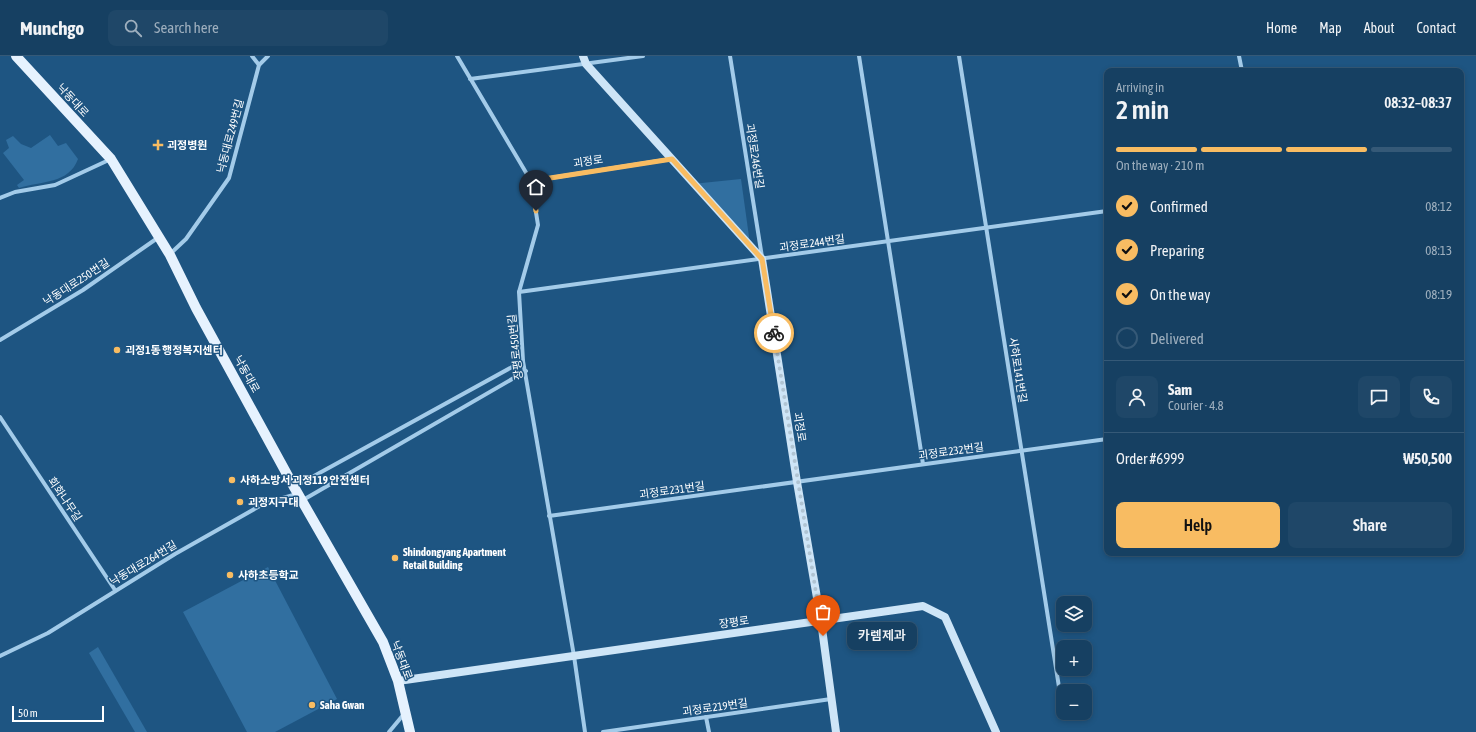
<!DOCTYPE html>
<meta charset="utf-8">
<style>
:root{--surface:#164062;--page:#1f4768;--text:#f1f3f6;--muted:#9eafbe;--line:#355977;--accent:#f8bc62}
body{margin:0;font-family:"Asap Condensed","Noto Sans KR",sans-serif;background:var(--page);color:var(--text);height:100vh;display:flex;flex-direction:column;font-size:15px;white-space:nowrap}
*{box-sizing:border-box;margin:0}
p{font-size:13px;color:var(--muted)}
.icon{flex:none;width:22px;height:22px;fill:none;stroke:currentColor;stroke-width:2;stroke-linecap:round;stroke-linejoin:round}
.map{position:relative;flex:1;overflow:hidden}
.panel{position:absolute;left:1104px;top:12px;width:360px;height:488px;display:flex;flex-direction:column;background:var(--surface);border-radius:8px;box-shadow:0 2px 6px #0003,0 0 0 1px var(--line)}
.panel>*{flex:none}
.buttons{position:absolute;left:1056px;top:540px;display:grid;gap:8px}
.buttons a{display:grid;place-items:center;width:36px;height:36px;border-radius:8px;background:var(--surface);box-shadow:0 2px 6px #0003,0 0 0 1px var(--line);font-size:20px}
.scale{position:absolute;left:12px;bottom:10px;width:92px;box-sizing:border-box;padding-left:4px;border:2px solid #fff;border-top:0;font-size:11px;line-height:14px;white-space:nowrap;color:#fff;-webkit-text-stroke:3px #1e5582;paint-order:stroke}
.pin{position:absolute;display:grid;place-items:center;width:34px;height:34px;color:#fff;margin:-41px -17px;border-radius:50% 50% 50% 0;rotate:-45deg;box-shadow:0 0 4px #0007}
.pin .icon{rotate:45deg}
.courier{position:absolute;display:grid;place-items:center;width:40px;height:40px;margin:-20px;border:3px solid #f8bc62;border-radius:50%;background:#fff;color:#222;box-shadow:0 1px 5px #0007}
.bubble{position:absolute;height:28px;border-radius:8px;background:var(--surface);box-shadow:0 2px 6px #0003,0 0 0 1px var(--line);font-size:13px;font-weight:600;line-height:28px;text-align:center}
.head em{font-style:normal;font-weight:600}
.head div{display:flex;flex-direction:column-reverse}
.head{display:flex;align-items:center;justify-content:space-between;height:68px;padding:0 12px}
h1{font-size:26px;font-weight:600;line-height:30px}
.bar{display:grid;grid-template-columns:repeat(4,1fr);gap:6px 4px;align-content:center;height:48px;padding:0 12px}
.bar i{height:5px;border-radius:3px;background:var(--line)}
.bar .active{background:var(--accent)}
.bar p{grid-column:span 4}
.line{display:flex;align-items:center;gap:10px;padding:0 12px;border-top:1px solid var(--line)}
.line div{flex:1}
.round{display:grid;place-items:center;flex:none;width:42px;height:42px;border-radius:8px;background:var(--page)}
ol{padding:0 12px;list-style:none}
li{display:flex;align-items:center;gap:12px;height:44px}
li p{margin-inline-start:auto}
li .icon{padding:4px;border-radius:50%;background:var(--accent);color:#111;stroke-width:4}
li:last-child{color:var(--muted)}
li i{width:22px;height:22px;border:2px solid var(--line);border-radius:50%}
.primary-button{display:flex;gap:8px;margin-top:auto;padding:8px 12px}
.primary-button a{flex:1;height:46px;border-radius:8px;background:var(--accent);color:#111;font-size:16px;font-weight:600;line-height:46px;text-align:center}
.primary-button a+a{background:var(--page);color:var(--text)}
header{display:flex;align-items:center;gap:24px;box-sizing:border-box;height:56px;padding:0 20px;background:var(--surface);border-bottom:1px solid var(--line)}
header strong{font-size:19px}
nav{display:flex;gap:22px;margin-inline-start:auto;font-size:14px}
.search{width:280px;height:36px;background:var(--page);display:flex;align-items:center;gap:10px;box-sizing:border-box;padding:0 14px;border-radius:8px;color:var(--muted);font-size:15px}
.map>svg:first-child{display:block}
.green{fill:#316fa0}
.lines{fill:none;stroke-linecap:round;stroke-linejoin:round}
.minor{stroke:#a3cbe9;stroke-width:4}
.secondary{stroke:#cee5f7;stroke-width:8}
.primary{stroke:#e6f2fe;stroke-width:10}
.done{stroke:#b0c4d3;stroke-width:4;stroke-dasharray:0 7.2}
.route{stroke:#f8bc62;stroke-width:5}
.poi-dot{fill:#f8bc62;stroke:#1e5582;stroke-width:1.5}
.labels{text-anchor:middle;stroke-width:3;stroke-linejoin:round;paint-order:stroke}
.street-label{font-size:11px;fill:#fff;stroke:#1e5582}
.poi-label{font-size:11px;font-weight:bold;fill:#fff;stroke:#1e5582;text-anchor:start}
</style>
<header>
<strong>Munchgo</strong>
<div class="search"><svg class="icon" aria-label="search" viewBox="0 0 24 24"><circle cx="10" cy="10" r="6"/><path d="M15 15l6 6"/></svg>Search here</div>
<nav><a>Home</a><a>Map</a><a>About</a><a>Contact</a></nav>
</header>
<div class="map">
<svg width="1476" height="676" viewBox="0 0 1476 676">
<rect width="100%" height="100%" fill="#1e5582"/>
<g class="green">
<path d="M50,79L58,90L66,87L78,103C69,128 41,125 19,132L17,129L24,124L3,97L9,92L6,84L13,80L21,88L31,92Z"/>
<polygon points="741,123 751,195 692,128"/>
<polygon points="268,511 337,643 275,676 247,676 183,556"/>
<polygon points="98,591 147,676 135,676 89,597"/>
</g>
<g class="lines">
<g class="minor">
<polyline points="252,0 259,9"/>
<polyline points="457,0 531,125 538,169 519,236 523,305 574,600 585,676"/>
<polyline points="730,0 762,201"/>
<polyline points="859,0 923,408"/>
<polyline points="959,0 1059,631"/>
<polyline points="1239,0 1242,15"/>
<polyline points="470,23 643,0"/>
<polyline points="531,125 671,103"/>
<polyline points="0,142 15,136 55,129 111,103"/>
<polyline points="170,198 186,183 229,122 259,9 268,0"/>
<polyline points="519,236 1107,155"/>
<polyline points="0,284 83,234 159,181"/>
<polyline points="0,361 115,534"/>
<polyline points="294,431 523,305"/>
<polyline points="303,444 526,315"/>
<polyline points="549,460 1107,383"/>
<polyline points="0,600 48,577 175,498 265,447 297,438"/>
<polyline points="706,661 709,676"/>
<polyline points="389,676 404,658"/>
<polyline points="603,676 831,643"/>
</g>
<g class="secondary">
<polyline points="583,0 586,8 762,203 797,426 821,565 836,676"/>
<polyline points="398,625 923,550 945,561 996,676"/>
</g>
<polyline class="primary" points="16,0 111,103 170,199 196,252 294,431 383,586 398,625 410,676"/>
</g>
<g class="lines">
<polyline class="done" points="774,277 823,580"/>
<polyline class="route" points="536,155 531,125 672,103 762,203 774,277"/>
</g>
<g class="poi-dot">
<path d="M156 83h4v4h4v4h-4v4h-4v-4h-4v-4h4z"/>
<circle cx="117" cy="294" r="4"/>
<circle cx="232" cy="424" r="4"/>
<circle cx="240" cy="446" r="4"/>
<circle cx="395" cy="502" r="4"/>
<circle cx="230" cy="519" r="4"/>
<circle cx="312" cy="649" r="4"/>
</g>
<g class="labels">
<g class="street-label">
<text transform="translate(73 44) rotate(47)" y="4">낙동대로</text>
<text transform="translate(230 80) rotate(-75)" y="4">낙동대로249번길</text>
<text transform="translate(755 100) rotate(81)" y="4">괴정로246번길</text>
<text transform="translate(588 105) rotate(-9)" y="4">괴정로</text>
<text transform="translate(812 187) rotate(-8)" y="4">괴정로244번길</text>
<text transform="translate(76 226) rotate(-33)" y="4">낙동대로250번길</text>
<text transform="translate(515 291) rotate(-96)" y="4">장평로450번길</text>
<text transform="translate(1018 314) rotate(81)" y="4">사하로141번길</text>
<text transform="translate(247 318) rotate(61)" y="4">낙동대로</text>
<text transform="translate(800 371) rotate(81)" y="4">괴정로</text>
<text transform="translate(951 395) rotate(-8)" y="4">괴정로232번길</text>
<text transform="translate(672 434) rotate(-8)" y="4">괴정로231번길</text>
<text transform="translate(65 443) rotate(56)" y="4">회화나무길</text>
<text transform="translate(143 507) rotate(-31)" y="4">낙동대로264번길</text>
<text transform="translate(734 566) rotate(-8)" y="4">장평로</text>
<text transform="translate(402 604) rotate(69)" y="4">낙동대로</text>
<text transform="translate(715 651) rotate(-8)" y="4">괴정로219번길</text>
</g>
<g class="poi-label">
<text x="167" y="93">괴정병원</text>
<text x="125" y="298">괴정1동 행정복지센터</text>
<text x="240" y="428">사하소방서 괴정119 안전센터</text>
<text x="248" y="450">괴정지구대</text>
<text x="403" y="500">Shindongyang Apartment<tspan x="403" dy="13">Retail Building</tspan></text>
<text x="238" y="523">사하초등학교</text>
<text x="320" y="653">Saha Gwan</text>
</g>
</g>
</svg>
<div class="buttons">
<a><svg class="icon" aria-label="layers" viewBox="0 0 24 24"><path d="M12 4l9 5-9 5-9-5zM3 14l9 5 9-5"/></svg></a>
<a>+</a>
<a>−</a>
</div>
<div class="scale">50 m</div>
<div class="pin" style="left:823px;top:580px;background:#ea580c"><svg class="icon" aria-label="bag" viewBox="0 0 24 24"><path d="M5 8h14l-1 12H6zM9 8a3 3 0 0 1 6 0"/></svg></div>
<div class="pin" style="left:536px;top:155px;background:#1f2937"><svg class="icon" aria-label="home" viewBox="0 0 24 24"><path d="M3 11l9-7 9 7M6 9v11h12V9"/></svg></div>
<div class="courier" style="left:774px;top:277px"><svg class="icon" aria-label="bike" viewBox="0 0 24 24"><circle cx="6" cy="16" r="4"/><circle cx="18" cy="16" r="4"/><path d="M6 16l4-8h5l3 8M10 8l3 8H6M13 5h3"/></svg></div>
<div class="bubble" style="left:847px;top:566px;width:70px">카렘제과</div>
<section class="panel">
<div class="head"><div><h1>2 min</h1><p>Arriving in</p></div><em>08:32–08:37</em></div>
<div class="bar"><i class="active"></i><i class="active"></i><i class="active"></i><i></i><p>On the way · 210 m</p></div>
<ol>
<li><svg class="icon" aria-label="check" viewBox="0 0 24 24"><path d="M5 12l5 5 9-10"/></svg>Confirmed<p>08:12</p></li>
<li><svg class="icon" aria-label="check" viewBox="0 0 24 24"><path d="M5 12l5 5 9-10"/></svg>Preparing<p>08:13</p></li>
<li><svg class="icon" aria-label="check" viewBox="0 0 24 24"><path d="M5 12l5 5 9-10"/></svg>On the way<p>08:19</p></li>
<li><i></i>Delivered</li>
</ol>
<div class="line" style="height:72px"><a class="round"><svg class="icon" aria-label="person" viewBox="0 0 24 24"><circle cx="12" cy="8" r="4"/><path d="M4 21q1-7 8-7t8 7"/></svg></a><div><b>Sam</b><p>Courier · 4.8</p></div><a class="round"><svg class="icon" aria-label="chat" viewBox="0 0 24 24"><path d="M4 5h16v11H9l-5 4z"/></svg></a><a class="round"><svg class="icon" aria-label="phone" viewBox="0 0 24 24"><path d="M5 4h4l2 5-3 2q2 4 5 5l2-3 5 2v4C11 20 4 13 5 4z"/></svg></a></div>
<div class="line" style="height:52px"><div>Order #6999</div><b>₩50,500</b></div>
<div class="primary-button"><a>Help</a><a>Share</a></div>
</section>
</div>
